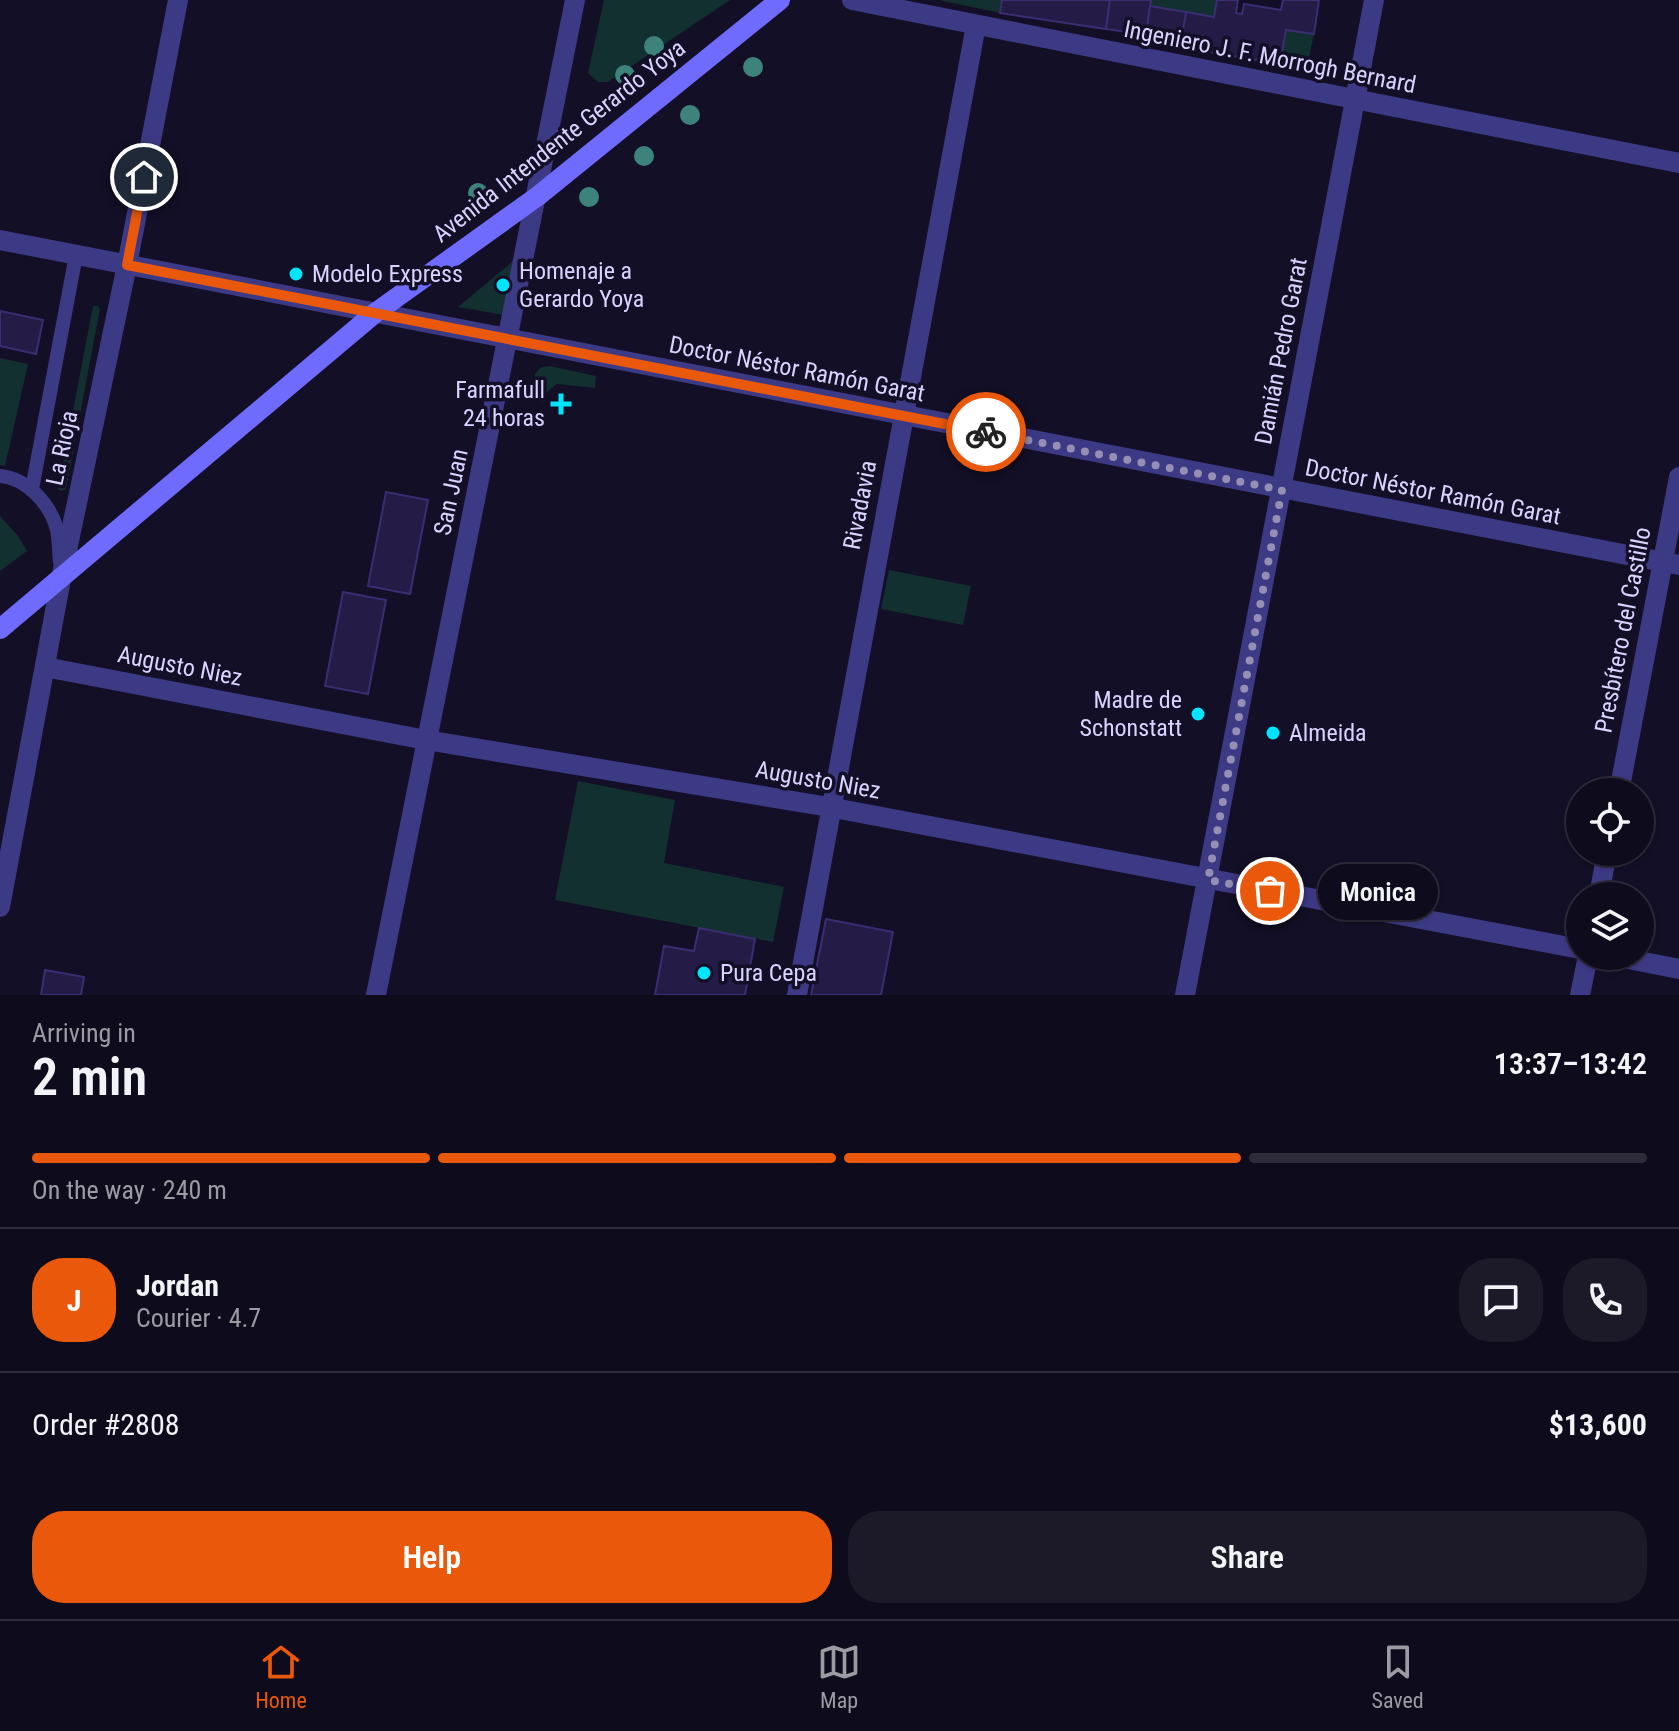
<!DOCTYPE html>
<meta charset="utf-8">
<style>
:root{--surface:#0e0b1c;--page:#1c1929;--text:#f1f3f6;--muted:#9b9ba3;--line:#2e2b3b;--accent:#ea580c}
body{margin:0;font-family:"Roboto Condensed",sans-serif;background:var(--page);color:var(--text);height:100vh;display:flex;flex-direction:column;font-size:30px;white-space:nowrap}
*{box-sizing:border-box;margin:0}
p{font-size:26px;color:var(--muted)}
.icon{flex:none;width:44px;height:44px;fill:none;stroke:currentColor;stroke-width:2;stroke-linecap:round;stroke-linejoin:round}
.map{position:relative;height:995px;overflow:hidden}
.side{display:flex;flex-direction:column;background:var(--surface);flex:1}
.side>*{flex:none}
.buttons{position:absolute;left:1566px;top:778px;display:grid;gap:16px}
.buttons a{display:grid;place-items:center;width:88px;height:88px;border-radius:50%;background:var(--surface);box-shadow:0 2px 6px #0004,0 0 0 2px var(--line);font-size:40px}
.pin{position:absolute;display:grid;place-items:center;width:68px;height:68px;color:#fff;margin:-34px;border:4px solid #fff;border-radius:50%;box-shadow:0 2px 8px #0007}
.courier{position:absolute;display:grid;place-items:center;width:80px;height:80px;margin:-40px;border:6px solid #ea580c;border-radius:50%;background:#fff;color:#222;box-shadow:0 2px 10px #0007}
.bubble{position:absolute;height:56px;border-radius:28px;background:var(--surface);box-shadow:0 2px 6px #0004,0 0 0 2px var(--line);font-size:26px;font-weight:600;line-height:56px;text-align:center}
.head em{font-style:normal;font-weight:600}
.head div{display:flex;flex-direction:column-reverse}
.head{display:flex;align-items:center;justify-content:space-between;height:136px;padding:0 32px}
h1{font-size:52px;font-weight:600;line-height:60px}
.bar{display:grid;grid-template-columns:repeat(4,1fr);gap:12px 8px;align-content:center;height:96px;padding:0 32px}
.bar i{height:10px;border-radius:6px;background:var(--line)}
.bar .current{background:var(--accent)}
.bar p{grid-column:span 4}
.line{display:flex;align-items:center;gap:20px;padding:0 32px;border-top:2px solid var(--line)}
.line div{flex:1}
.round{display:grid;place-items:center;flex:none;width:84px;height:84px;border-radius:32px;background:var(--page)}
.action{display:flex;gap:16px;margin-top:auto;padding:16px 32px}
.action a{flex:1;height:92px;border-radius:32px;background:var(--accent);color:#fff;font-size:32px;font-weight:600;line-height:92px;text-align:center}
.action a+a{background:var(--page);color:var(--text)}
.dock{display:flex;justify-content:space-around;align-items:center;height:112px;border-top:2px solid var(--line);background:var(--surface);font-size:22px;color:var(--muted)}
.dock a{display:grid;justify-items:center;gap:4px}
.dock .current{color:var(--accent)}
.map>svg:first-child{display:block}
.green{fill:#12302f}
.building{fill:#241b47;stroke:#3b2d73;stroke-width:2}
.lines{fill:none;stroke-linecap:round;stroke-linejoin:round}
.service{stroke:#3d3a85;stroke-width:14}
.minor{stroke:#3d3a85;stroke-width:20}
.secondary{stroke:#6f6bff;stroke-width:20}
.tree{fill:#3d827b}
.done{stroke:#948fb3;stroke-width:8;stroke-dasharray:0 14.4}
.route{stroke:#ea580c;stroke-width:10}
.poi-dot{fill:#00e5ff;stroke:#130f26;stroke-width:3}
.labels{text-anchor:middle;stroke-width:7;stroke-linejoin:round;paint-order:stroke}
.street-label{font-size:24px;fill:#d9d4ff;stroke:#130f26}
.poi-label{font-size:24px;fill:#d9d4ff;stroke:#130f26;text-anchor:start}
</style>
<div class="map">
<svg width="1679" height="995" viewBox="0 0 1679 995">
<rect width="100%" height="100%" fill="#130f26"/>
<g class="green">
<polygon points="604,0 730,0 608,82 598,82 588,73"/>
<polygon points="939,0 1002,0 1000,13"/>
<polygon points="1151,0 1217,0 1214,17 1150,6"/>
<polygon points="1286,30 1314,34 1309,57 1298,64 1280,64"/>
<polygon points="524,252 510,316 458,307"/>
<polygon points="93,306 98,306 100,309 66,489 61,491 58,489"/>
<polygon points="0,358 28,364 5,466 0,465"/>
<polygon points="550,366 596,376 595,388 557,384 548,391 544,402 529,400 535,374 541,367"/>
<polygon points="0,516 18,536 27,551 0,571"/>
<polygon points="889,570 971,586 963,625 881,609"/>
<polygon points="578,781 675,800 664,863 784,887 773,942 555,900"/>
</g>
<g class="building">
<polygon points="1002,0 1110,0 1106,29 1000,13"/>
<polygon points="1110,0 1151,0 1146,35 1106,29"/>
<polygon points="1217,0 1238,0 1236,13 1242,14 1244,4 1281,10 1283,0 1319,0 1314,34 1286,30 1280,64 1180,47 1186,12 1214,17"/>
<polygon points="1150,6 1186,12 1180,47 1145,41"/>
<polygon points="0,311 43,320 36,354 0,346"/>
<polygon points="386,492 428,500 410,594 368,586"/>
<polygon points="343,592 386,600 368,694 325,686"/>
<polygon points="826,919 893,932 881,995 811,995"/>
<polygon points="699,928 755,939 745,995 655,995 664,946 694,951"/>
<polygon points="45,970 84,977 81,995 41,995"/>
</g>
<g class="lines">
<g class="service">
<path d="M0,476C27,478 51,505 57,530C59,540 59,552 60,562"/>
<polyline points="32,489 76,255"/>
</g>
<g class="minor">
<polyline points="852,0 1679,163"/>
<polyline points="0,240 1679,565"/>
<polyline points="45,667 426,740 829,807 1580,949"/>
<polyline points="1619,792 1679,477"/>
<polyline points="1599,896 1607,852"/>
<polyline points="0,907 61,579 127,265 178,0"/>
<polyline points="1613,956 1679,969"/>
<path d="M376,995C441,663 511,332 575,0"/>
<polyline points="797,995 976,25"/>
<polyline points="1185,995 1374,0"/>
<polyline points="1580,995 1588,956"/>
</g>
<polyline class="secondary" points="0,629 375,313 538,196 780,0"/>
</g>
<g class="tree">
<circle cx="654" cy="46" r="10"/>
<circle cx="753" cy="67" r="10"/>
<circle cx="625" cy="75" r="10"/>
<circle cx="690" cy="115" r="10"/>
<circle cx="644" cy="156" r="10"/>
<circle cx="478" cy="193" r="10"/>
<circle cx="589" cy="197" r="10"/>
</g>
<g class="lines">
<polyline class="done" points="986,432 1282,490 1208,880 1270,891"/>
<polyline class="route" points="144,177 127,265 986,432"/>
</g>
<g class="poi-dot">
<circle cx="296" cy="274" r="8"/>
<circle cx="503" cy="285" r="8"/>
<path d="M557 392h8v8h8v8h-8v8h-8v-8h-8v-8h8z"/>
<circle cx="1198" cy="714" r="8"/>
<circle cx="1273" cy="733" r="8"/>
<circle cx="704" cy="973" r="8"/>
</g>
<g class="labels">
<g class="street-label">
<text transform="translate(1270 57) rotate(11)" y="8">Ingeniero J. F. Morrogh Bernard</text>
<text transform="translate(559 141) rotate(-38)" y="8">Avenida Intendente Gerardo Yoya</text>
<text transform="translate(1281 351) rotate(-79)" y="8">Damián Pedro Garat</text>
<text transform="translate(797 369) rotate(11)" y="8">Doctor Néstor Ramón Garat</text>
<text transform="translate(62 448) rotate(-78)" y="8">La Rioja</text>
<text transform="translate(451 492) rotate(-78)" y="8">San Juan</text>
<text transform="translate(1433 492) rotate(11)" y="8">Doctor Néstor Ramón Garat</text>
<text transform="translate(860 505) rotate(-79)" y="8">Rivadavia</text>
<text transform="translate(1623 630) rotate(-79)" y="8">Presbítero del Castillo</text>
<text transform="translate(180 666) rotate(11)" y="8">Augusto Niez</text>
<text transform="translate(818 780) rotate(10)" y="8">Augusto Niez</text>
</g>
<g class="poi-label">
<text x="519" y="279">Homenaje a<tspan x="519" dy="28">Gerardo Yoya</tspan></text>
<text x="312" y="282">Modelo Express</text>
<text x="545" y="398" text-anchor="end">Farmafull<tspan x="545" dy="28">24 horas</tspan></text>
<text x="1182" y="708" text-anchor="end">Madre de<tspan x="1182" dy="28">Schonstatt</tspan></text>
<text x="1289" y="741">Almeida</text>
<text x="720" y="981">Pura Cepa</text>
</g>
</g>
</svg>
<div class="buttons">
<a><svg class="icon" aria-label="locate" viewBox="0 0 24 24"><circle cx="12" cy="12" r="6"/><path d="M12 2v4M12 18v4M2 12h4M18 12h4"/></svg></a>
<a><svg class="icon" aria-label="layers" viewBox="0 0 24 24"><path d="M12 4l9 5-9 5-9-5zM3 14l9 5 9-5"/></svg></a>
</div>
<div class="pin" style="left:1270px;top:891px;background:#ea580c"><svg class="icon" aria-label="bag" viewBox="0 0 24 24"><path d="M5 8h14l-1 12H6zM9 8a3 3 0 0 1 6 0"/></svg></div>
<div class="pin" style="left:144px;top:177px;background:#1f2937"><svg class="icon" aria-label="home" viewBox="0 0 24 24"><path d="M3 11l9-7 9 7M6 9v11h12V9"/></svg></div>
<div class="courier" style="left:986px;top:432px"><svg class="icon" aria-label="bike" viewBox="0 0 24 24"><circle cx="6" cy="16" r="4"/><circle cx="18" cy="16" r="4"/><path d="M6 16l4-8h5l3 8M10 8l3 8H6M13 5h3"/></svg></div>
<div class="bubble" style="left:1318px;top:864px;width:120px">Monica</div>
</div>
<section class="side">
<div class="head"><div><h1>2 min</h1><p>Arriving in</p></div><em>13:37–13:42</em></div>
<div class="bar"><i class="current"></i><i class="current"></i><i class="current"></i><i></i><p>On the way · 240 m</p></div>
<div class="line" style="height:144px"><b class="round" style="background:var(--accent);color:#fff">J</b><div><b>Jordan</b><p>Courier · 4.7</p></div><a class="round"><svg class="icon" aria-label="chat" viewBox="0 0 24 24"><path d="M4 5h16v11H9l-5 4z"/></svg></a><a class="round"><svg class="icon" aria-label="phone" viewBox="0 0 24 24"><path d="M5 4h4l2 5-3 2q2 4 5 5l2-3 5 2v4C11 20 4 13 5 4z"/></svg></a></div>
<div class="line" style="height:104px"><div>Order #2808</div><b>$13,600</b></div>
<div class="action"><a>Help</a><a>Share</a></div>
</section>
<nav class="dock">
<a class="current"><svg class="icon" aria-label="home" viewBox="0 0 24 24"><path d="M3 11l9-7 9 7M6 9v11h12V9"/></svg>Home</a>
<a><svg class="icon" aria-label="map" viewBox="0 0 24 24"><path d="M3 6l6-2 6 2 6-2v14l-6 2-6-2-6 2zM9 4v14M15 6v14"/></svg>Map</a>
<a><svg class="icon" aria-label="saved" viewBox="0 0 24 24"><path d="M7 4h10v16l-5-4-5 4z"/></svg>Saved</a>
</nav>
